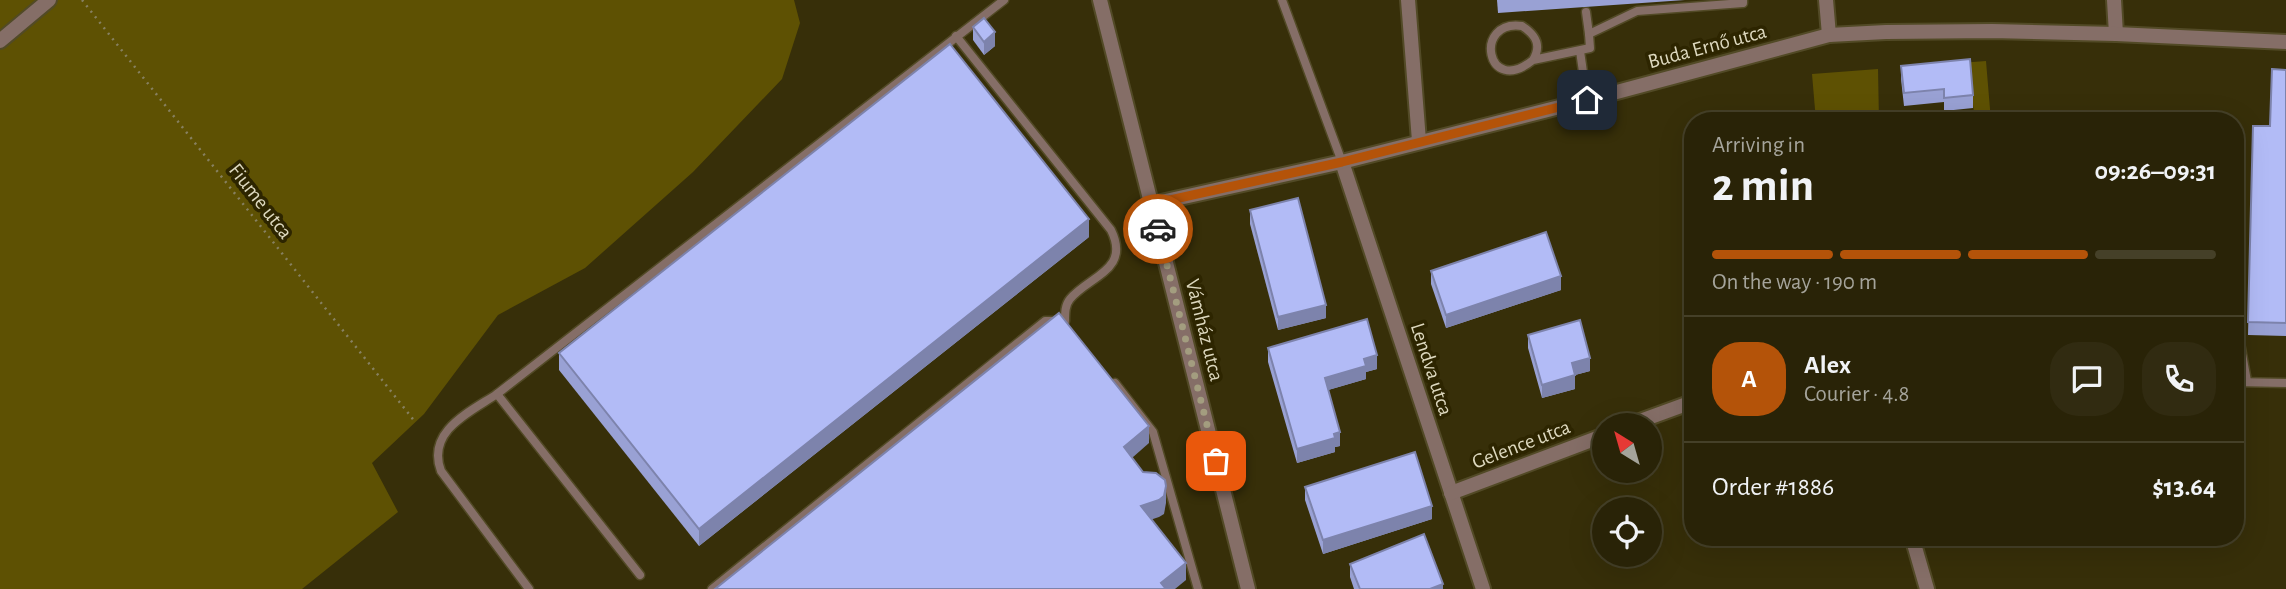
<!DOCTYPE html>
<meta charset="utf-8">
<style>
:root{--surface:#292307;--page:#312b11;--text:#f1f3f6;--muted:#a5a49b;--line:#454028;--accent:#b45309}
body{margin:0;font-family:"Alegreya Sans",sans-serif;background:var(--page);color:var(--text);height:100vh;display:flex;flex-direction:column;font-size:26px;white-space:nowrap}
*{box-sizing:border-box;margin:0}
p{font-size:23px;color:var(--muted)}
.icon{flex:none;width:38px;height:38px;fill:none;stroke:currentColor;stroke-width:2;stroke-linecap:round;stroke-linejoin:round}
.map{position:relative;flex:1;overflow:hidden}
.details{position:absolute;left:1684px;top:112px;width:560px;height:434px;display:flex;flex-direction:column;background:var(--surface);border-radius:28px;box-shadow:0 7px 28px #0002,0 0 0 2px var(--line)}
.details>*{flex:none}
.needle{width:46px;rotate:323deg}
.controls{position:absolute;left:1592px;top:413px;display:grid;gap:14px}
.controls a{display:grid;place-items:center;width:70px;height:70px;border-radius:50%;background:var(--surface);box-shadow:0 7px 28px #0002,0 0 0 2px var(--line);font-size:35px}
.pin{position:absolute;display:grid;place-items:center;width:60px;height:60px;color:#fff;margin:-30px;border-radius:14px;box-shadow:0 4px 10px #0006}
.courier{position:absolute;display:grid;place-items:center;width:70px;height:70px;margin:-35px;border:5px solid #b45309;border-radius:50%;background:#fff;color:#222;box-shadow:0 2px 9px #0007}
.overview em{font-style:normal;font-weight:600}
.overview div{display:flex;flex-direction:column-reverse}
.overview{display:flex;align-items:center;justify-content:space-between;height:119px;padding:0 28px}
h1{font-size:46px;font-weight:600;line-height:52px}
.bar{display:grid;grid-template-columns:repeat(4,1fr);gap:10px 7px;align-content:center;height:84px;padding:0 28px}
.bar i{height:9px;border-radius:5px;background:var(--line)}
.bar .current{background:var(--accent)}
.bar p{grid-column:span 4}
.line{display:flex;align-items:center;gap:18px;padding:0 28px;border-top:2px solid var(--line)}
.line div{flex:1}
.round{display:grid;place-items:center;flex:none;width:74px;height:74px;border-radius:28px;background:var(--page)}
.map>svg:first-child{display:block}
.green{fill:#5e5103}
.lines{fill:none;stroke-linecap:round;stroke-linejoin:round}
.service-casing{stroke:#524a26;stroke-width:11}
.minor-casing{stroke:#524a26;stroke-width:18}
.path{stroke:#878060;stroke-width:2.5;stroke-dasharray:2 5;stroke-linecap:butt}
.service{stroke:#856e67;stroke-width:8}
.minor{stroke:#856e67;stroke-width:14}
.wall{fill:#99a1d4}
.shaded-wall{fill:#7d83ac}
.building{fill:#b2bbf6;stroke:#7d83ac;stroke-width:2}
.done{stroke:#a39d7f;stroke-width:7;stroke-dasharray:0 12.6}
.route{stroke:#b45309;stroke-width:9}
.labels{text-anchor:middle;stroke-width:7;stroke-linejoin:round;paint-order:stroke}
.street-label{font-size:21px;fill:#ddd8be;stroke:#2d2500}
</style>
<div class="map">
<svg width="2286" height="589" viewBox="0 0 2286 589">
<rect width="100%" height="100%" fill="#372f09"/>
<g class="green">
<polygon points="0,0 794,0 800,23 782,79 693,172 585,268 498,315 424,414 372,463 398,512 302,589 0,589"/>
<polygon points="1986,61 1991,121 1975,121 1969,72 1906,67"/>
<polygon points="1878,69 1879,121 1816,121 1812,74"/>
</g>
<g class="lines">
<defs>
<g id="service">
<polyline points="1282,0 1342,162"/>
<polyline points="1586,12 1589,34"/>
<polyline points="1580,51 1587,100"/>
<path d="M1533,60C1542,45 1536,35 1522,26C1473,19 1486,98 1533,60L1590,48L1589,34L1637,11L1743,3V0"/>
<polyline points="2235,273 2236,173"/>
<polyline points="2235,316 2247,381"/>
<polyline points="2235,382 2286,383"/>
<polyline points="1115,383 1153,432 1198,589"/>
<polyline points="497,394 640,575"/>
<path d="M529,589L441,471C426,431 470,412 497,394L1004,0"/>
<path d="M712,589L1045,321H1065C1065,313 1065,305 1070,299C1089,276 1131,270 1111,230L956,36"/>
</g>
<g id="minor">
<polyline points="1100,0 1248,589"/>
<polyline points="1408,0 1419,141"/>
<polyline points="1826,0 1829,35"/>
<polyline points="2114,0 2116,34"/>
<polyline points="0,41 49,0"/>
<polyline points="1342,162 1483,589"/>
<polyline points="1152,204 1342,162 1587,100 1829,35 1886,32 1992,31 2116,34 2286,42"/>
<polyline points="1629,425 1692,402"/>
<polyline points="1451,493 1605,435"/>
<polyline points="1912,537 1927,589"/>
</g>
</defs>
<use href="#service" class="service-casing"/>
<use href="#minor" class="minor-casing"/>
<polyline class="path" points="82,0 416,423"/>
<use href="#service" class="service"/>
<use href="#minor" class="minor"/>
</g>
<g class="wall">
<polygon points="1497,0 1685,0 1498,13"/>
<polygon points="973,27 995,46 984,55 973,40"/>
<polygon points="1901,66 1973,95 1973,108 1944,111 1944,102 1904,106 1901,79"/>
<polygon points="2286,70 2286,336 2248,335 2253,126 2270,126"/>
<polygon points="1250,210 1326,318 1278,330 1250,224"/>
<polygon points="1089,237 699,546 559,370 559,353"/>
<polygon points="1431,271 1561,290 1446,328 1431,284"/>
<polygon points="1528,335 1590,371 1575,375 1575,389 1542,398 1528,348"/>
<polygon points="1268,348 1377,369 1366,372 1366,379 1328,390 1340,446 1335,447 1335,452 1297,463 1268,362"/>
<polygon points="1305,487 1432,519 1323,554 1305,500"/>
<polygon points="1350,564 1443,589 1354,589 1350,577"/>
</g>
<g class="shaded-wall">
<polygon points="995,32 995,46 984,55 984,42"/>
<polygon points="1089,219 1089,237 699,546 699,529"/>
<polygon points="1561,276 1561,290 1446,328 1446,315"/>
<polygon points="1326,305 1326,318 1278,330 1278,317"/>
<polygon points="1377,355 1377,369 1366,372 1366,379 1325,391 1325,378 1364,359"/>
<polygon points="1590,358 1590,371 1575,375 1575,389 1542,398 1542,385 1572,363"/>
<polygon points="1149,426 1149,443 1124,465 1124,447"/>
<polygon points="1340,432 1340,446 1335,447 1335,452 1297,463 1297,449"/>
<polygon points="1166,486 1166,503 1164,514 1159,517 1141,523 1141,506"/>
<polygon points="1432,506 1432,519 1323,554 1323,540"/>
<polygon points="1186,563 1186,580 1175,589 1161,589 1161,583"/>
<polygon points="1443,584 1443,589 1430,589"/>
</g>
<g class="building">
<polygon points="984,18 995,32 984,42 973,27"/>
<polygon points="950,44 1089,219 699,529 559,353"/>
<polygon points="1970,59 1973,95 1944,98 1944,89 1904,93 1901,66"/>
<polygon points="2272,69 2286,70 2286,323 2248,322 2253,126 2270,126"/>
<polygon points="1298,198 1326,305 1278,317 1250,210"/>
<polygon points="1546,232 1561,276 1446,315 1431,271"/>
<polygon points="1059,313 1149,426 1124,447 1143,472 1156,473 1165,480 1166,486 1164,496 1159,500 1141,506 1186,563 1161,583 1166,589 715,589"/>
<polygon points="1367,319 1377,355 1364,359 1366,366 1325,378 1340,432 1334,434 1335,438 1297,449 1268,348"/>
<polygon points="1580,320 1590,358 1572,363 1575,375 1542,385 1528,335"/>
<polygon points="1415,452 1432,506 1323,540 1305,487"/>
<polygon points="1424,534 1443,584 1430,589 1360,589 1350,564"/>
</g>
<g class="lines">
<polyline class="done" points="1158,229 1216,461"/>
<polyline class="route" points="1158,229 1152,204 1342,162 1587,100"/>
</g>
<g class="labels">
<g class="street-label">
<text transform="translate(1707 46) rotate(-15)" y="7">Buda Ernő utca</text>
<text transform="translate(261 201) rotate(52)" y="7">Fiume utca</text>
<text transform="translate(1205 330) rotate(76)" y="7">Vámház utca</text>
<text transform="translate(1432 369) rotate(72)" y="7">Lendva utca</text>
<text transform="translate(1521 444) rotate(-21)" y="7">Gelence utca</text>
</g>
</g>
</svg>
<div class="controls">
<a><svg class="needle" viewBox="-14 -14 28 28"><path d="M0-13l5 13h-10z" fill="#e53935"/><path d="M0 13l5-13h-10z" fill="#a5a49b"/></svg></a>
<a><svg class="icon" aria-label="locate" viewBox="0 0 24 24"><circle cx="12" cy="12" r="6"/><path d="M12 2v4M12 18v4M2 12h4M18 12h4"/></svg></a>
</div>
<div class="pin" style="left:1216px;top:461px;background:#ea580c"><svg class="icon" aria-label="bag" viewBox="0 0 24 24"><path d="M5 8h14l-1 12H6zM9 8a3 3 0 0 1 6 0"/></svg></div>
<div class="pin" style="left:1587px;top:100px;background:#1f2937"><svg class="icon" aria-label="home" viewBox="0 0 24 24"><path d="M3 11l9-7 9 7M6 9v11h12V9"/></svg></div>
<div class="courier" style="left:1158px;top:229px"><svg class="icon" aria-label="car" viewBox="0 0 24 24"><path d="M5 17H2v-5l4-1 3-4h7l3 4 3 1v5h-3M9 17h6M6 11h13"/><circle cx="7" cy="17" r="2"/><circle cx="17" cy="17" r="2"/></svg></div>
<section class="details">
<div class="overview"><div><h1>2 min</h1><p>Arriving in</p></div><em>09:26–09:31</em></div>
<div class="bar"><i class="current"></i><i class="current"></i><i class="current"></i><i></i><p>On the way · 190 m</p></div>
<div class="line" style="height:126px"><b class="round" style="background:var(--accent);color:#fff">A</b><div><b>Alex</b><p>Courier · 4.8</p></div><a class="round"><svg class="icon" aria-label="chat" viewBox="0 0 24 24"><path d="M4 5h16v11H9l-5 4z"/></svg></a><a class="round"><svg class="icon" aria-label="phone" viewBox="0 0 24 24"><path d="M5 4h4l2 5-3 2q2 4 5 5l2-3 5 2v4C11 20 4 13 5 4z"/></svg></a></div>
<div class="line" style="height:91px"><div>Order #1886</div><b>$13.64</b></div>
</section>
</div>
